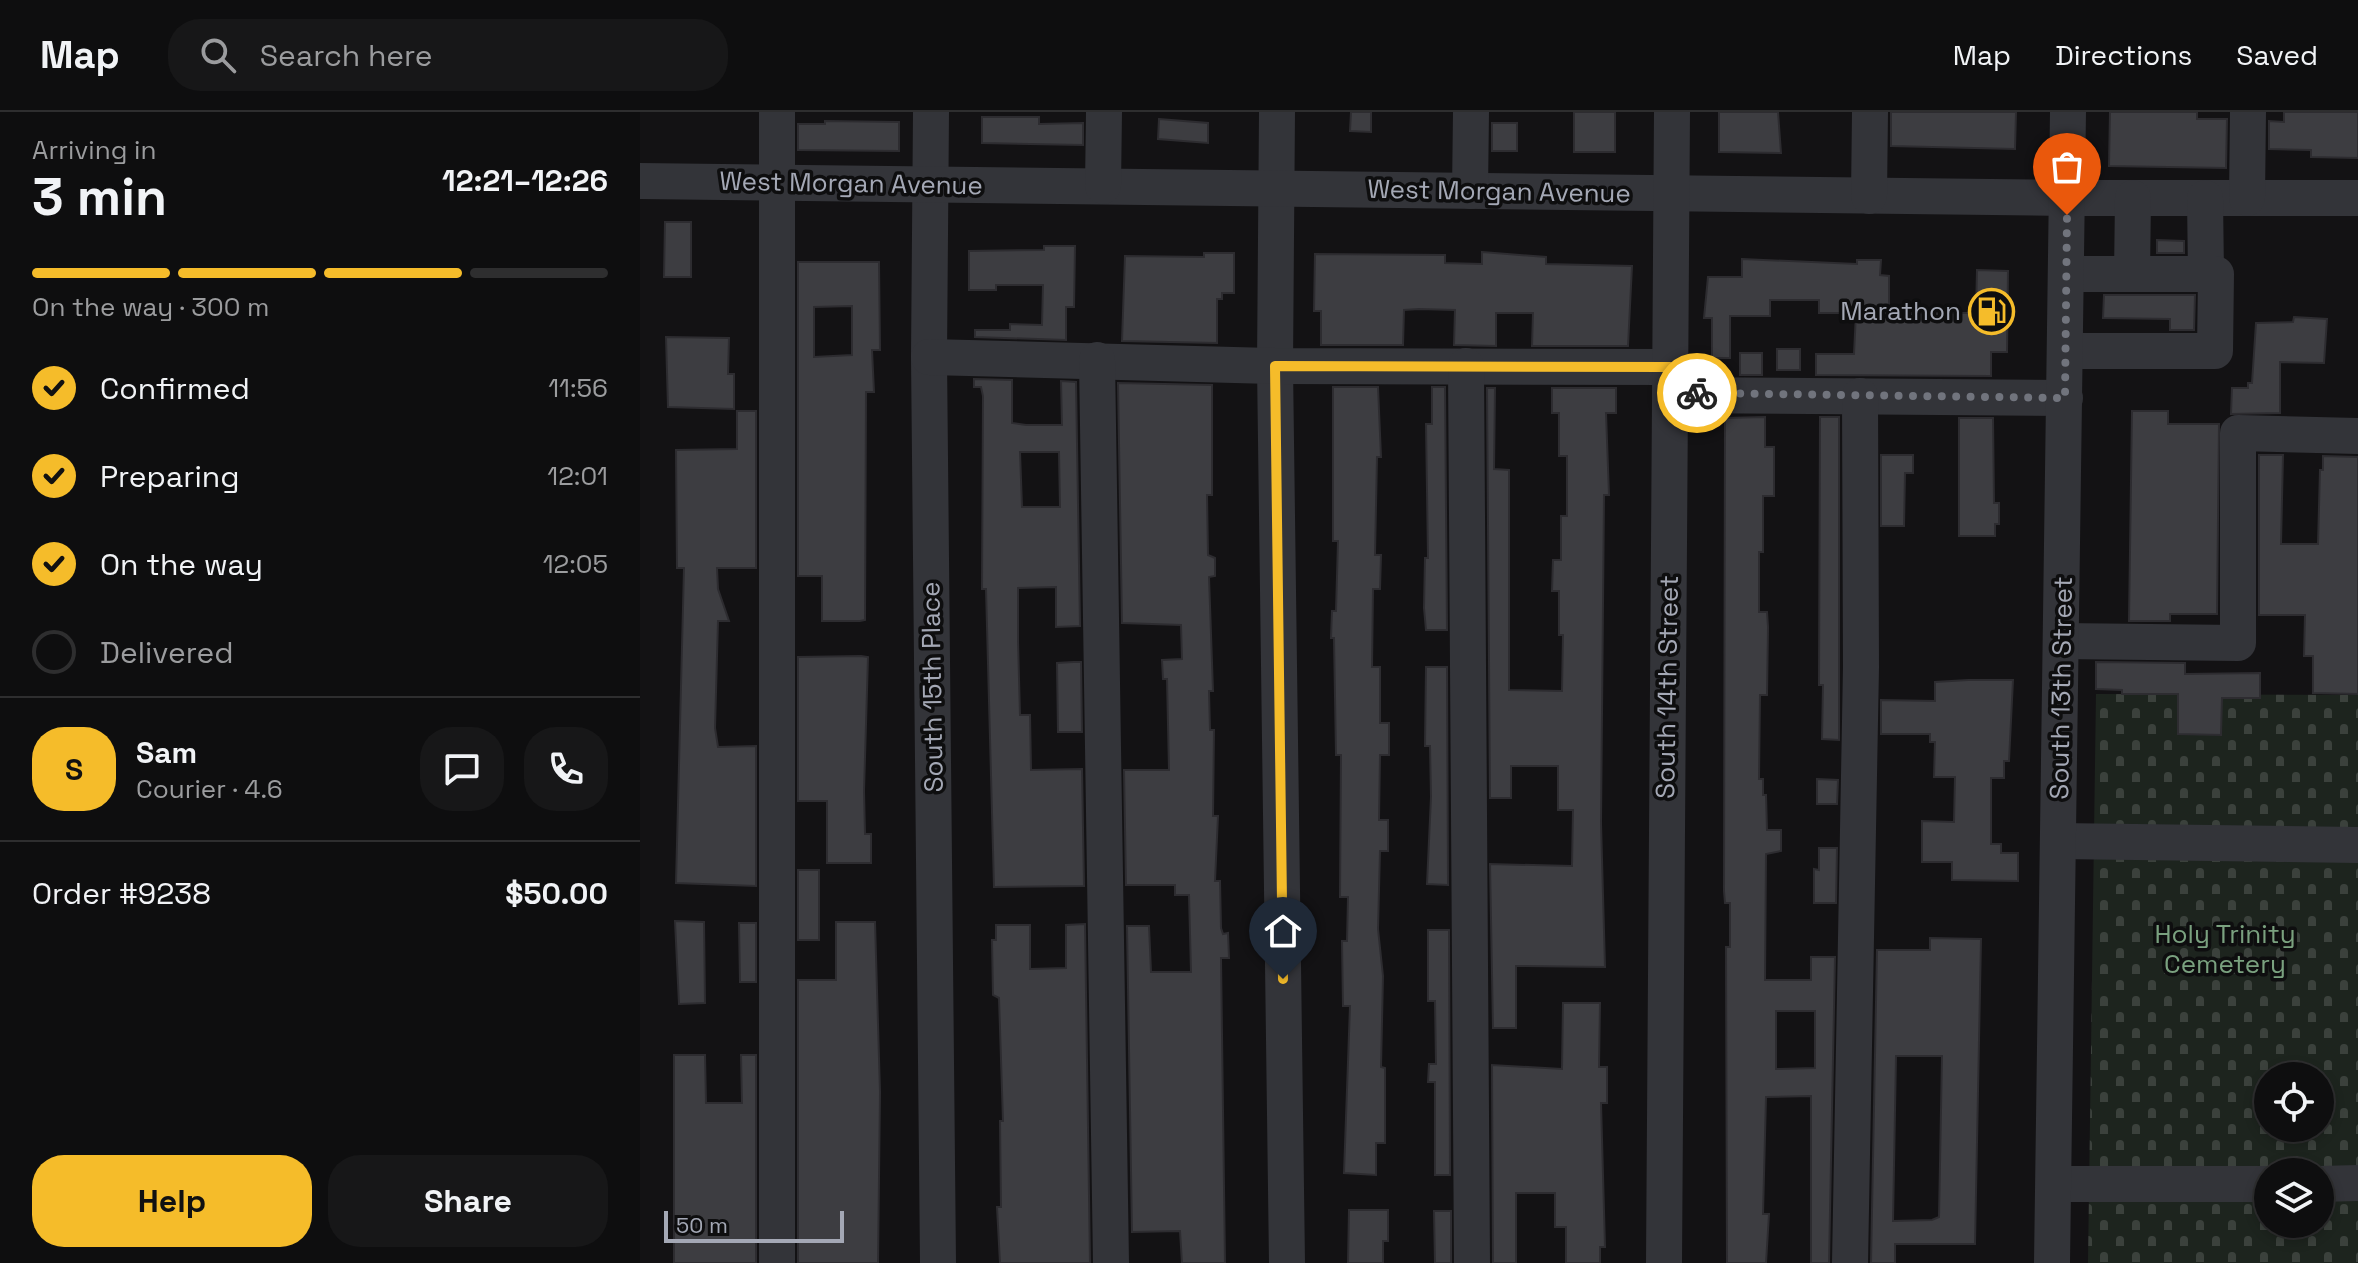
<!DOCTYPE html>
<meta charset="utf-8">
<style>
:root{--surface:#0e0e0f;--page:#171718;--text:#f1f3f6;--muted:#9b9c9e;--line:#2e2e2f;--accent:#f5bc2a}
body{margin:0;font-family:"Space Grotesk",sans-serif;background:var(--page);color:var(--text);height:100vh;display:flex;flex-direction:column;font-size:30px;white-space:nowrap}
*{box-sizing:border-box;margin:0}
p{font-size:26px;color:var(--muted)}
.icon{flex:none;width:44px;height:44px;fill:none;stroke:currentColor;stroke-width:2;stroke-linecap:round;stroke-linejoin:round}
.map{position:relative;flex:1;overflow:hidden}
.drawer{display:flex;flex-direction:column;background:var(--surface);width:640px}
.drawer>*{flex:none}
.buttons{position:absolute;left:1614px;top:950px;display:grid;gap:16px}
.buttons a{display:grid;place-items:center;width:80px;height:80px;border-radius:50%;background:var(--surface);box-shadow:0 4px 12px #0003,0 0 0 2px var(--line);font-size:40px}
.scale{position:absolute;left:24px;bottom:20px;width:180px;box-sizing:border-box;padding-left:8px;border:4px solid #a4a8b5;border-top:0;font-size:22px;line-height:28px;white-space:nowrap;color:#a4a8b5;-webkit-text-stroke:6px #0e0e0f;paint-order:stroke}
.pin{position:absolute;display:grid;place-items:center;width:68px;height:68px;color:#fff;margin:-82px -34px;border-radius:50% 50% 50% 0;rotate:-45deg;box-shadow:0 0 8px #0007}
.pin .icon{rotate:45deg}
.courier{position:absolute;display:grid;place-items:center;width:80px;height:80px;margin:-40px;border:6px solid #f5bc2a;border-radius:50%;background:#fff;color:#222;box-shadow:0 2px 10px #0007}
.overview em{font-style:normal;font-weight:800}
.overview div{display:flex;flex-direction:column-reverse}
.overview{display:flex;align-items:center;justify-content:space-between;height:136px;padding:0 32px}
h1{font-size:52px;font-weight:800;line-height:60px}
.bar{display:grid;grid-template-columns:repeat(4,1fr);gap:12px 8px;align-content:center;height:96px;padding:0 32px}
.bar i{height:10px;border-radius:6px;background:var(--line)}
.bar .current{background:var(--accent)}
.bar p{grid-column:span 4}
.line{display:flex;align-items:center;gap:20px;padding:0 32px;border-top:2px solid var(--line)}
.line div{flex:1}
.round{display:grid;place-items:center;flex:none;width:84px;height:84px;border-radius:32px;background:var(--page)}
ol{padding:0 32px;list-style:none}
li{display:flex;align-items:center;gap:24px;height:88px}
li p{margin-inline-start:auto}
li .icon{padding:8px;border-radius:50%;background:var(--accent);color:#111;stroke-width:4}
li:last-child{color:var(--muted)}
li i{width:44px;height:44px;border:4px solid var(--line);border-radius:50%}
.action{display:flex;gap:16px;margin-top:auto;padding:16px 32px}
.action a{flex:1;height:92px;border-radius:32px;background:var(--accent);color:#111;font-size:32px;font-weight:800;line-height:92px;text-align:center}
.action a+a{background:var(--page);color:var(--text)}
header{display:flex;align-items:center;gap:48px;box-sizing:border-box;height:112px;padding:0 40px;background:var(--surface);border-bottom:2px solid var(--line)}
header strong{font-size:38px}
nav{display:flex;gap:44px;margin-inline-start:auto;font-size:28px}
.search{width:560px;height:72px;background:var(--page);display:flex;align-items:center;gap:20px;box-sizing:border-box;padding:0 28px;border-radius:32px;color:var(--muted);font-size:30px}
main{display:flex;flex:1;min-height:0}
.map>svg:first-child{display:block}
.cemetery{fill:url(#cemetery-stones);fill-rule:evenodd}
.building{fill:#3d3d41;stroke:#2d2c30;stroke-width:2;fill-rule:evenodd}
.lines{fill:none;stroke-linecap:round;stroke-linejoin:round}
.minor{stroke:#333439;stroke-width:36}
.done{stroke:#71747d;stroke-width:8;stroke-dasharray:0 14.4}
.route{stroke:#f5bc2a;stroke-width:10}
.labels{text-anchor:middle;stroke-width:7;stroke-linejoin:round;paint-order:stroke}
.street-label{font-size:26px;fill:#a4a8b5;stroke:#0e0e0f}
.poi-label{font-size:26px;fill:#a4a8b5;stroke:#0e0e0f;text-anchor:end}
.park-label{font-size:26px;fill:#7aa17f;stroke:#0e0e0f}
</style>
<header>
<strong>Map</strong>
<div class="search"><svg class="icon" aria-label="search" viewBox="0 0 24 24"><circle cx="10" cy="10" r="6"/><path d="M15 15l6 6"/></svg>Search here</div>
<nav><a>Map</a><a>Directions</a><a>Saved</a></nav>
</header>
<main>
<section class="drawer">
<div class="overview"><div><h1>3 min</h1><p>Arriving in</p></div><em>12:21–12:26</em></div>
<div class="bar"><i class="current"></i><i class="current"></i><i class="current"></i><i></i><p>On the way · 300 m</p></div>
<ol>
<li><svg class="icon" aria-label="check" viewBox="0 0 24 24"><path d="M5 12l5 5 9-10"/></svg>Confirmed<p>11:56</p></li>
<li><svg class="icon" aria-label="check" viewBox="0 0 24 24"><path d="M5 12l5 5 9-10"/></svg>Preparing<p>12:01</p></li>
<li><svg class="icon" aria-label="check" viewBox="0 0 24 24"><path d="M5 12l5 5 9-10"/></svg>On the way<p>12:05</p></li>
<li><i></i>Delivered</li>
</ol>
<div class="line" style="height:144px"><b class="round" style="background:var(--accent);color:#111">S</b><div><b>Sam</b><p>Courier · 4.6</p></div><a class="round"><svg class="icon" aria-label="chat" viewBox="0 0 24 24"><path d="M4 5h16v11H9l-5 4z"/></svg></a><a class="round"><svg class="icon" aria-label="phone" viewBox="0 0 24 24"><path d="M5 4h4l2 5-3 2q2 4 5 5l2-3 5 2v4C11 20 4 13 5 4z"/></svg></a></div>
<div class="line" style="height:104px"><div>Order #9238</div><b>$50.00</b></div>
<div class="action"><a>Help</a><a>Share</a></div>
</section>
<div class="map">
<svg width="1718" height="1151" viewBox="0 0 1718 1151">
<defs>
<pattern id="cemetery-stones" width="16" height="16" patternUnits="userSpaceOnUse" patternTransform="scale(2)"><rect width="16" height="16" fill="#1d241e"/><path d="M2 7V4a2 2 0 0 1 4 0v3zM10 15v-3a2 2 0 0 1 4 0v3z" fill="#3b413c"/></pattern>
</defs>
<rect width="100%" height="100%" fill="#131214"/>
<path class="cemetery" d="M1456,582L1718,583V1151H1448ZM1628,964H1680V1016H1628ZM1628,1060H1680V1112H1628Z"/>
<g class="building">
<polygon points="711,0 731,0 731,20 710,19"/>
<rect x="934" y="0" width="41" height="40"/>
<polygon points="1079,0 1138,0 1141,41 1079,40"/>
<polygon points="1251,0 1376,0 1375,37 1251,34"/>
<polygon points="1470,0 1557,0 1557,7 1587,7 1586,56 1469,54"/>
<polygon points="1644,0 1718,0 1718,46 1671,45 1671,38 1629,37 1629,9 1644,10"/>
<polygon points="342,5 399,5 399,12 443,11 443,33 342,31"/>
<polygon points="519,7 568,11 568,31 518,27"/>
<polygon points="185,9 259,10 259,39 158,38 158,12 185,12"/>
<rect x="852" y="11" width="25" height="28"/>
<polygon points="25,110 51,110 51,165 24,165"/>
<polygon points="1517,128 1544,129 1544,141 1517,141"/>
<polygon points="404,134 435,134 434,195 426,195 426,228 335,225 335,218 370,218 370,212 402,213 403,173 356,173 356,178 329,178 329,139 404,138"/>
<polygon points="842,140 906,145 906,152 992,154 988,234 892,234 893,201 856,201 856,234 814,233 815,198 779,197 764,198 763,233 681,233 681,199 674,199 675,142 805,143 805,151 842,152"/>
<polygon points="564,141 594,141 594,181 582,181 582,187 577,187 577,231 482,229 485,144 564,145"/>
<polygon points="1102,147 1217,152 1217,148 1241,148 1240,163 1249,164 1249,201 1336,201 1337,158 1368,159 1367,240 1351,240 1351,264 1176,263 1176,242 1214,242 1216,201 1179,201 1179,188 1130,188 1130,204 1090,204 1090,246 1072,246 1072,206 1064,206 1068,165 1102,165"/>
<path d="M158,150H239L240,238H232L234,280H226L225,508L220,509H182V464H158ZM212,194V243L174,245V195Z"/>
<polygon points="1464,183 1555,183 1554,218 1530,218 1530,207 1463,206"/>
<polygon points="1654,205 1687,207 1684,251 1640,250 1640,301 1591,302 1592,276 1608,276 1608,271 1612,271 1616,211 1653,210"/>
<polygon points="26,225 89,226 88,262 94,262 94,297 28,295"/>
<rect x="1137" y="237" width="23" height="21"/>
<rect x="1100" y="241" width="22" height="22"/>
<path d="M334,267L372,268V311L386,313H422L421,269L436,270L440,514L416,515V475L378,476V529L380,603H390L391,658L442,657L444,774L354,775L346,477H342L343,284L341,275H334ZM380,340H419L420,395H382Z"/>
<polygon points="478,271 572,273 572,383 567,383 568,443 575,446 575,464 569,465 573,579 569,579 570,618 574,618 573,704 578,704 575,769 580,769 581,816 583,822 588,821 589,846 581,846 585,1151 542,1151 540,1119 492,1120 487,814 509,814 511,860 551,860 549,783 535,783 535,773 486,773 484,658 529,658 527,567 523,567 522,548 542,547 541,513 482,511"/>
<polygon points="693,275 738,275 741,345 737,345 735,443 741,443 740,477 733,477 732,555 740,555 740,611 749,611 749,643 740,643 739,708 748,708 748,739 740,739 738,817 743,864 741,955 745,956 745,1031 736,1031 736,1063 704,1061 710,894 703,894 702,829 707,829 708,785 700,785 701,643 696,643 694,526 691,526 692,499 696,499 698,429 693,429"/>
<polygon points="792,275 805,275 807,518 786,518 784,496 785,446 788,446 786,312 792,312"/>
<polygon points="847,276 855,276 854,357 869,358 869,578 922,579 923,523 919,523 919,479 912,479 913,448 921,448 921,404 927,404 927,344 919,344 919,301 912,301 912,276 976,276 976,301 966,301 969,383 964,383 961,711 965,855 876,854 876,916 853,916 850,752 932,754 933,698 918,698 918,654 871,654 871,686 850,686"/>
<polygon points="97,299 116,299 116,456 77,456 78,477 89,509 78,509 75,616 78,635 116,634 116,774 36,771 44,456 37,456 36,338 97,337"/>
<polygon points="1492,299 1528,299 1528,312 1579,312 1577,502 1530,502 1530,509 1489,509"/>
<path d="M1125,305V335H1134V384H1123V440H1119V500H1127L1128,515L1127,583H1120L1119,667H1123V683H1126L1127,718H1141V739L1126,742L1125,868H1171V845H1195L1189,1151H1171V984L1126,985L1123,1102H1129L1126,1151H1087L1086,835H1090V791H1085L1084,779L1085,306ZM1136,899H1175V956L1136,957Z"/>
<polygon points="1180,305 1199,305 1199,628 1182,627 1183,573 1179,573"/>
<polygon points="1319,306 1353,306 1354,391 1359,391 1359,412 1355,412 1355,424 1319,424"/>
<polygon points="1241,343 1273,343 1273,361 1265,361 1264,414 1241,414"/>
<polygon points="1619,343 1643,343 1641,432 1678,432 1680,358 1683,358 1683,344 1718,345 1718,582 1673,581 1673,544 1664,544 1665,503 1619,503"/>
<polygon points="221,544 228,545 224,679 225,722 231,722 231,751 187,751 187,689 158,689 158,545"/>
<polygon points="433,550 441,550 442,620 418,620 417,551"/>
<polygon points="1456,550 1545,551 1545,562 1620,561 1620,586 1582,586 1581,623 1538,622 1538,582 1482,582 1482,578 1456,577"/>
<polygon points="786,555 807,555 808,773 787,772 791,685 790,634 785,634"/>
<polygon points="1328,568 1373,568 1369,649 1364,649 1364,666 1351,666 1351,732 1361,732 1361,741 1378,741 1378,769 1312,768 1312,750 1282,750 1282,709 1314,710 1315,665 1294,665 1295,630 1290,630 1290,622 1241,622 1241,588 1295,589 1295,570"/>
<polygon points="1177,667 1198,668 1197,692 1177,692"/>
<polygon points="1179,736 1197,736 1196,791 1174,791 1174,757 1179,758"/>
<rect x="158" y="758" width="21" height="70"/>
<polygon points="35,809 64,810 65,891 39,892"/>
<polygon points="196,810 235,810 240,980 238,1151 158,1151 158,868 196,868"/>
<polygon points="99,811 116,811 116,870 100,870"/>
<polygon points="445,812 450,1151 360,1151 357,1095 361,1095 360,1009 363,1009 359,886 353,883 352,828 356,828 356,813 390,813 390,857 426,856 426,813"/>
<polygon points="788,818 809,818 810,1063 795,1063 795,970 788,970 789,952 796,952 795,889 788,889"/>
<path d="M1290,826L1341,827L1335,1132H1255V1151H1231L1237,838H1290ZM1256,944H1302L1299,1105L1292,1108L1253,1109Z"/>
<polygon points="923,891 960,891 959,955 967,955 967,991 961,991 965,1135 960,1135 960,1151 926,1151 926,1115 915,1115 915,1081 876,1081 876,1151 853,1151 852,953 922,957"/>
<polygon points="34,943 65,943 66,991 102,991 101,943 116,943 116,1151 34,1151"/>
<polygon points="709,1098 748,1098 748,1129 743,1129 743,1151 708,1151"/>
<polygon points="794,1099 811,1099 811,1151 795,1151"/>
</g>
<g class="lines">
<g class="minor">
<polyline points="291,0 289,245 298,1151"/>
<polyline points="637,0 635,254 647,1151"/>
<polyline points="0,69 1427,86 1718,86"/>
<polyline points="463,74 464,0"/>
<polyline points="830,79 831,0"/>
<polyline points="1229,84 1230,0"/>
<polyline points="1565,86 1566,162"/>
<polyline points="1607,86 1608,0"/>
<polyline points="1492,162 1493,86"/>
<polyline points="1426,239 1575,239 1576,162 1426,162"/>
<polyline points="289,245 635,254 1030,255"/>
<polyline points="457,248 471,1151"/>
<polyline points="826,254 832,1151"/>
<polyline points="1030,283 1425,286"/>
<polyline points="1421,529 1598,531 1598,321 1718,324"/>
<polyline points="1418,729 1718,733"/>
<polyline points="1414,1072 1628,1072"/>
<polyline points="1680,1072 1718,1071"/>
<polyline points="137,1151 137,0"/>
<polyline points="1024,1151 1032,0"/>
<polyline points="1210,1151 1221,555 1220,284"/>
<polyline points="1412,1151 1428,0"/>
</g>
</g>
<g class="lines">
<polyline class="done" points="1057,281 1425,286 1427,103"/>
<polyline class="route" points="643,867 635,254 1030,255 1030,283 1057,281"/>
</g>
<defs>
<symbol id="fuel-ring" viewBox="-11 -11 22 22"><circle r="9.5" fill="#0e0e0f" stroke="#f5bc2a" stroke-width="1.5"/><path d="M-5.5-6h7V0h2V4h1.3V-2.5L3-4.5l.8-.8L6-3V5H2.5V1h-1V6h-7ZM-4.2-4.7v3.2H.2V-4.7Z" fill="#f5bc2a"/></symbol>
</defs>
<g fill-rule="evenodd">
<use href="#fuel-ring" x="1326" y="174" width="51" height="51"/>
</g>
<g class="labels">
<g class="street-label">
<text transform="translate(211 71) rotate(1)" y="9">West Morgan Avenue</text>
<text transform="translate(859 79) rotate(1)" y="9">West Morgan Avenue</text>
<text transform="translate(292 575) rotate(-91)" y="9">South 15th Place</text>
<text transform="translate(1027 575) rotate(-89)" y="9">South 14th Street</text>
<text transform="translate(1421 576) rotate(-89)" y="9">South 13th Street</text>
</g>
<g class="poi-label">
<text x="1321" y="208">Marathon</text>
</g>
<g class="park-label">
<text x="1585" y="831">Holy Trinity<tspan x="1585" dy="30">Cemetery</tspan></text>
</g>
</g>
</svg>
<div class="buttons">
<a><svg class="icon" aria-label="locate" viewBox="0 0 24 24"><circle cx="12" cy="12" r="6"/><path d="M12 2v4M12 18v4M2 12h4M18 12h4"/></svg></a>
<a><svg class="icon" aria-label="layers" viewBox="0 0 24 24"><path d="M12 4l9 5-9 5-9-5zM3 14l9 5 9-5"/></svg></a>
</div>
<div class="scale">50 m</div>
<div class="pin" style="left:1427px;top:103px;background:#ea580c"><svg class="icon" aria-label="bag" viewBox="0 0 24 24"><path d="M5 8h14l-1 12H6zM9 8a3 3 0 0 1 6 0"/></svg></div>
<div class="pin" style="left:643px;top:867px;background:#1f2937"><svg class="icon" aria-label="home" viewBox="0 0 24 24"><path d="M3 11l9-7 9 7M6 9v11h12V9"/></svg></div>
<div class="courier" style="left:1057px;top:281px"><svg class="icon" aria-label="bike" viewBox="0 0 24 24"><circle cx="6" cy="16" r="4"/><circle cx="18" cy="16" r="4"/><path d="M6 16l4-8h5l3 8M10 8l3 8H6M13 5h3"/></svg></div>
</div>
</main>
